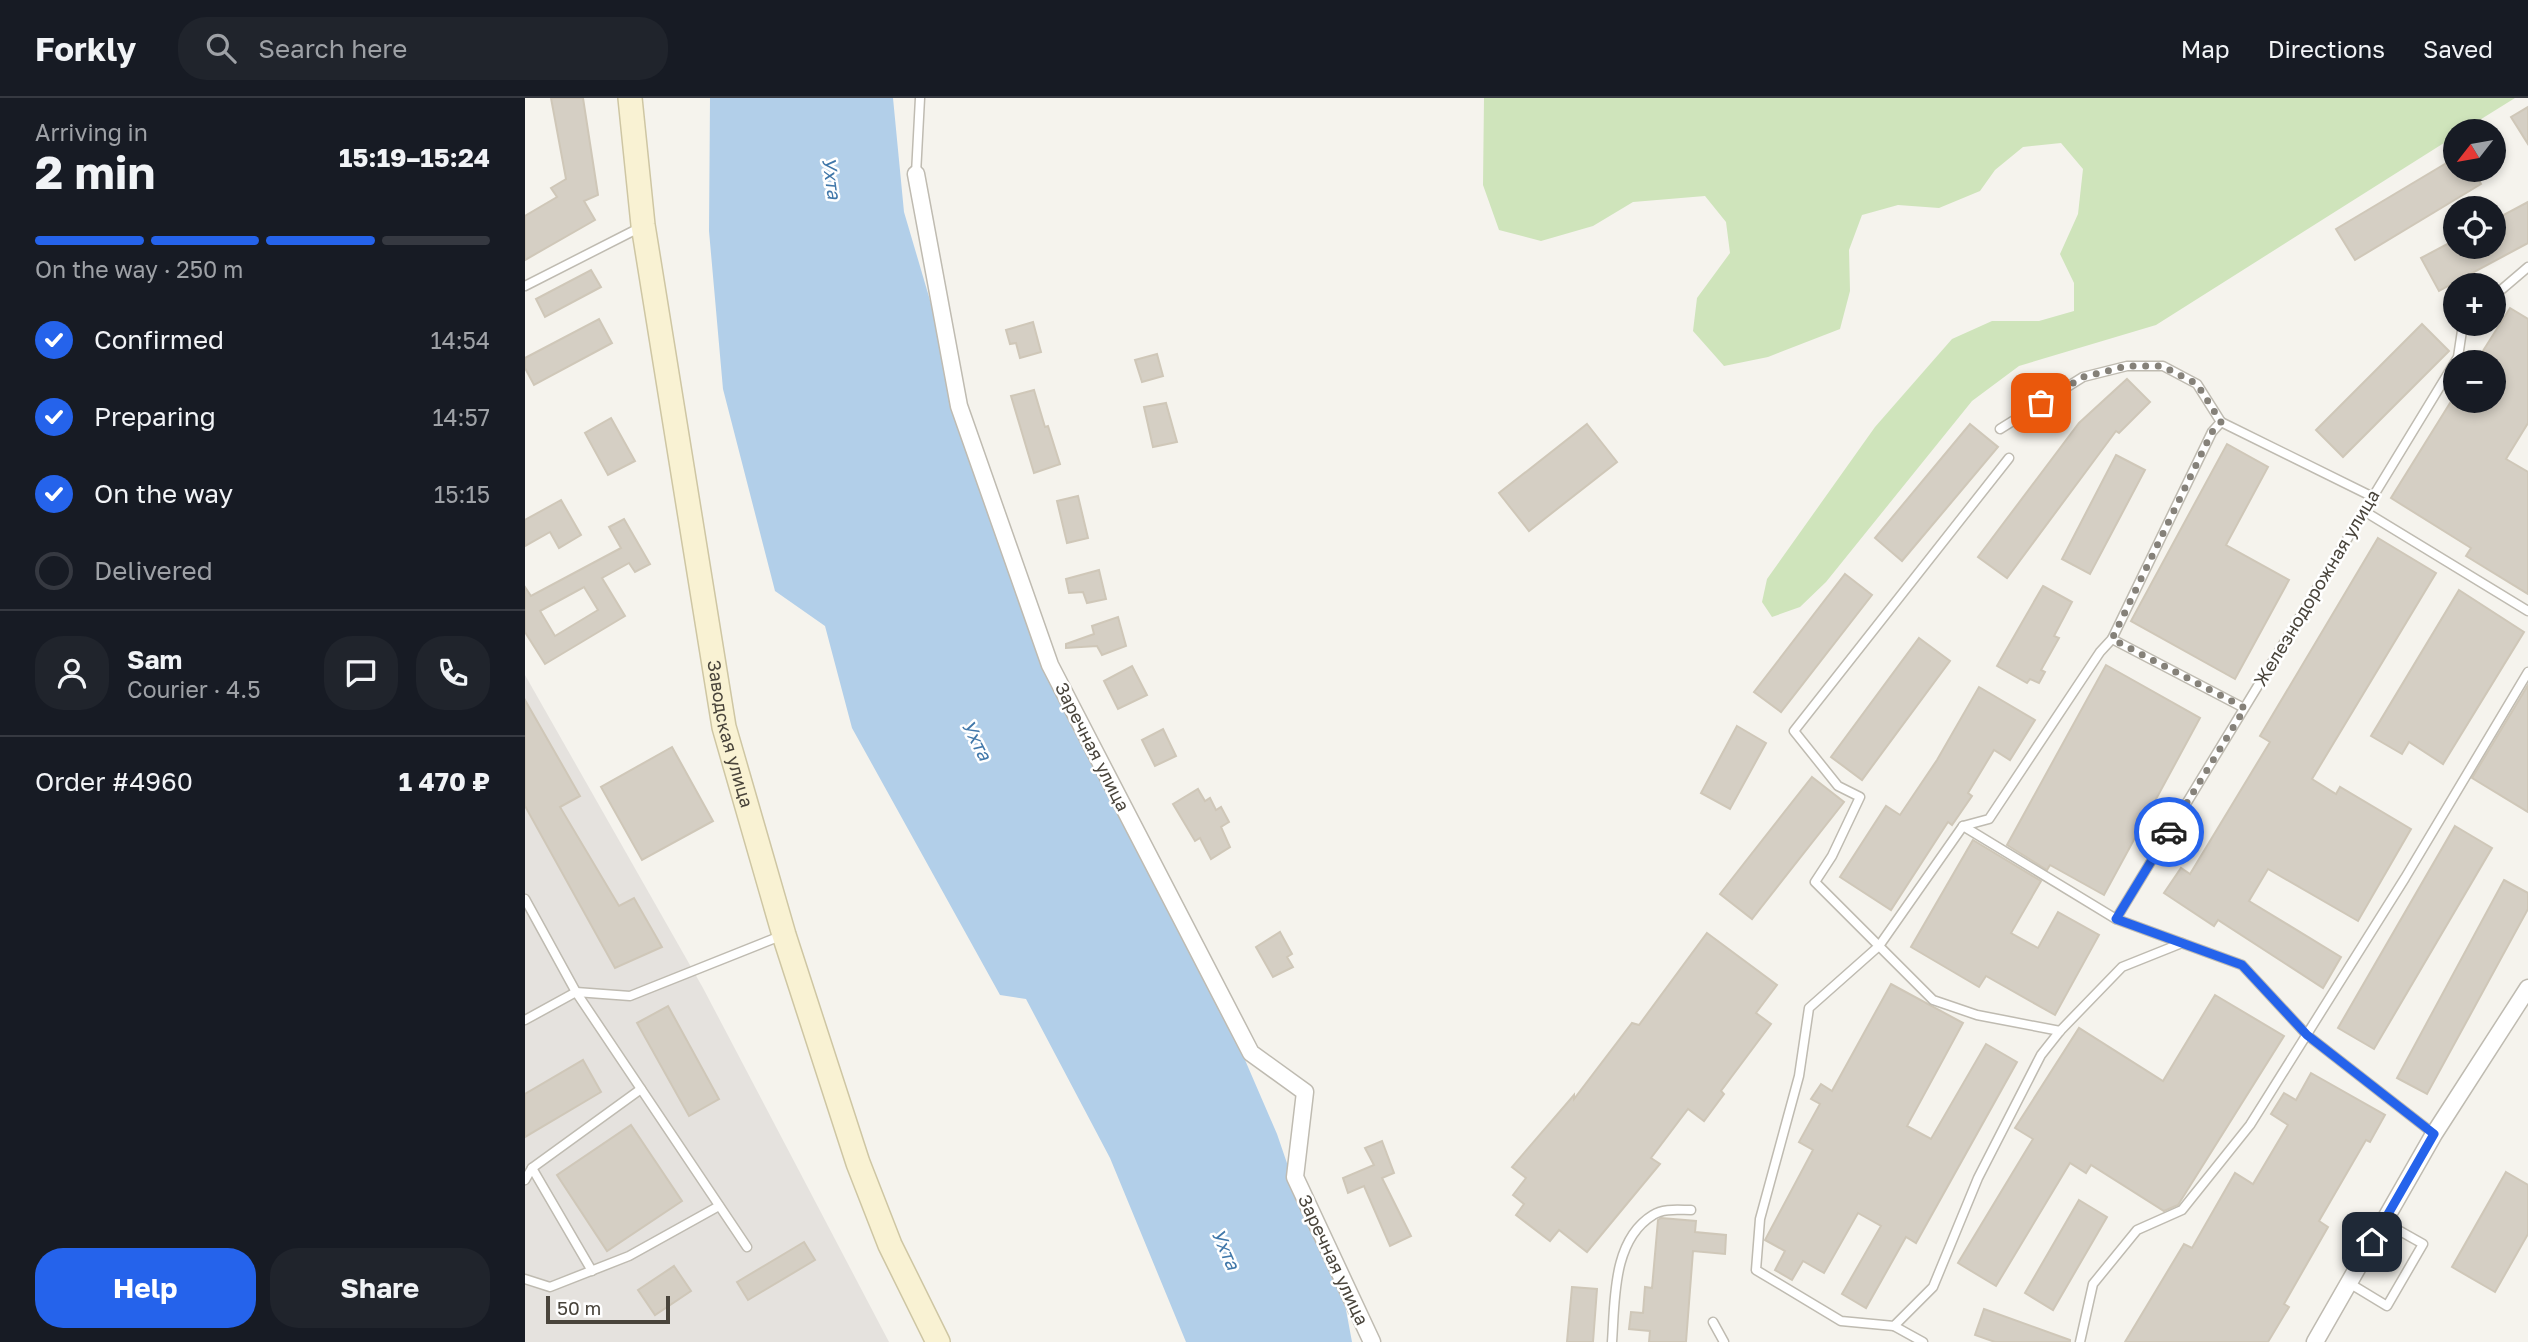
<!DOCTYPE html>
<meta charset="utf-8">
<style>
:root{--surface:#171b24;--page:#20242c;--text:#f1f3f6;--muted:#9ea1a6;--line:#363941;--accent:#2563eb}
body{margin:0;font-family:"Golos Text",sans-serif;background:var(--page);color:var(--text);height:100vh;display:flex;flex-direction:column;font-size:26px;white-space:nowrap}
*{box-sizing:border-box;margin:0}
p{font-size:23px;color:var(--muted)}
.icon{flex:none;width:38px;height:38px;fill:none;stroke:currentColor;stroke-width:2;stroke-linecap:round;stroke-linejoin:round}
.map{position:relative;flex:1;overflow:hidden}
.drawer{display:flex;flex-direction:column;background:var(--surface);width:525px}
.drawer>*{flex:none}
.needle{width:46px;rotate:239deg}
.buttons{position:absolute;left:1918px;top:21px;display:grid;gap:14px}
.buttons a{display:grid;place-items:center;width:63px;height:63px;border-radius:50%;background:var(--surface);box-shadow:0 4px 10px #0003;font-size:35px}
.scale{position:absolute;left:21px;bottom:18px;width:124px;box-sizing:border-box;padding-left:7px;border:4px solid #49443b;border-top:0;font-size:19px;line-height:24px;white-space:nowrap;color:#49443b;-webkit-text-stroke:5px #fff;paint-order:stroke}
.pin{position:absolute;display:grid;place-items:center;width:60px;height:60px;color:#fff;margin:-30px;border-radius:14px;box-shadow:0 4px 10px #0006}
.courier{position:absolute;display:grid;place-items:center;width:70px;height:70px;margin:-35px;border:5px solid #2563eb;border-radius:50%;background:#fff;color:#222;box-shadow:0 2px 9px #0007}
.headline em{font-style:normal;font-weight:700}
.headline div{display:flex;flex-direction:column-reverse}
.headline{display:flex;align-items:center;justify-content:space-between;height:119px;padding:0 35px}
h1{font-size:46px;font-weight:700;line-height:52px}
.bar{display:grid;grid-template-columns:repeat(4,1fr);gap:10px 7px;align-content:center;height:84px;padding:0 35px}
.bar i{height:9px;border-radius:5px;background:var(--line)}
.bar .active{background:var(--accent)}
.bar p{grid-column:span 4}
.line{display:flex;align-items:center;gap:18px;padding:0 35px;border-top:2px solid var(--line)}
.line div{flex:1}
.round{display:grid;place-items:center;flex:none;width:74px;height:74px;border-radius:28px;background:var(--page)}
ol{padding:0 35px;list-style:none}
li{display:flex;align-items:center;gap:21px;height:77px}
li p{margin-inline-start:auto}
li .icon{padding:7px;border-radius:50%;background:var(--accent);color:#fff;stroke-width:4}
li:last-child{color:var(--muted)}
li i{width:38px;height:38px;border:4px solid var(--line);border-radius:50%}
.button{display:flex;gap:14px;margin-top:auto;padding:14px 35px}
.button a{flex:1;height:80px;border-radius:28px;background:var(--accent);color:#fff;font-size:28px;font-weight:700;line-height:80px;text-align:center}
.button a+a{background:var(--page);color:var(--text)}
header{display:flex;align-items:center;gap:42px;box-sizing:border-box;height:98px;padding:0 35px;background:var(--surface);border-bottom:2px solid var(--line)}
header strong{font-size:33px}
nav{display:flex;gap:38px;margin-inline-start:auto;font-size:24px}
.search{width:490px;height:63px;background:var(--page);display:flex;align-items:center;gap:18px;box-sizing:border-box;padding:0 24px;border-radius:28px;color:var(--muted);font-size:26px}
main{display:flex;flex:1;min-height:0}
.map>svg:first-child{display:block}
.industrial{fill:#e5e2de}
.green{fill:#cfe4bb}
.water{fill:#b2cfe9}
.building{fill:#d5cfc4;stroke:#cfc7b8;stroke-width:2;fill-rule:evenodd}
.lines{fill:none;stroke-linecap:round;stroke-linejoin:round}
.lane-casing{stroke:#bfbbb1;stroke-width:11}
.street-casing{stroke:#bfbbb1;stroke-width:19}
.secondary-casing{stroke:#cec6a3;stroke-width:26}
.lane{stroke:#fff;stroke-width:8}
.street{stroke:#fff;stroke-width:16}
.secondary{stroke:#f9f2d3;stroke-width:23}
.done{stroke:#858179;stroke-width:7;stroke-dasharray:0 12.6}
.route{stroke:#2563eb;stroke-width:9}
.labels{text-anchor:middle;stroke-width:5;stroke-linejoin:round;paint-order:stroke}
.street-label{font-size:18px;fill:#49443b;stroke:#fff}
.water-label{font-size:19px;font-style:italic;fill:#4077a9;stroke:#fff}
</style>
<header>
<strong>Forkly</strong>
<div class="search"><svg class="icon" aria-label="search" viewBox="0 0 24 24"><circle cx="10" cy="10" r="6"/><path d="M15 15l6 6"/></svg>Search here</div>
<nav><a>Map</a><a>Directions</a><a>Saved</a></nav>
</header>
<main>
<section class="drawer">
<div class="headline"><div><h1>2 min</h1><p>Arriving in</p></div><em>15:19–15:24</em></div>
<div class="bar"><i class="active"></i><i class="active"></i><i class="active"></i><i></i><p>On the way · 250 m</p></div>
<ol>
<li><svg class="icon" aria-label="check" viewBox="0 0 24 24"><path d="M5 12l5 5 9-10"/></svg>Confirmed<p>14:54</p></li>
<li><svg class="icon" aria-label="check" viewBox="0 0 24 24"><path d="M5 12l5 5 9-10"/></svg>Preparing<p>14:57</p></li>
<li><svg class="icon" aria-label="check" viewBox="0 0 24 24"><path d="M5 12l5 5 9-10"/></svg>On the way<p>15:15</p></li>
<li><i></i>Delivered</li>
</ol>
<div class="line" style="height:126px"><a class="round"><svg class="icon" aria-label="person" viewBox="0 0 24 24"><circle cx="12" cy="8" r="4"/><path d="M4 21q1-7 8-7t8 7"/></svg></a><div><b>Sam</b><p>Courier · 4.5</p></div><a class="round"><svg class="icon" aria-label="chat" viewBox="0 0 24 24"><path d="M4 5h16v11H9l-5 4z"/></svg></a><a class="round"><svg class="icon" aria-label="phone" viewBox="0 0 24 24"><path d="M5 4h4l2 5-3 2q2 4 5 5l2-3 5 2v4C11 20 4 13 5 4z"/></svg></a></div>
<div class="line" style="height:91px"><div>Order #4960</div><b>1 470 ₽</b></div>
<div class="button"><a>Help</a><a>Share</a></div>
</section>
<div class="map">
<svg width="2003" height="1244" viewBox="0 0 2003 1244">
<rect width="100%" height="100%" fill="#f5f3ed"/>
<polygon class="industrial" points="0,577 178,890 364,1244 0,1244"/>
<polygon class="green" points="959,0 1990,0 1937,33 1930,33 1930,38 1631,227 1494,268 1447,303 1301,484 1275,509 1247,519 1237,504 1242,481 1350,329 1427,241 1467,223 1514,223 1549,213 1549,185 1535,156 1553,116 1558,71 1536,45 1498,49 1470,72 1455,93 1414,110 1373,107 1337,117 1324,152 1325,193 1315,231 1243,259 1199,268 1168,233 1172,200 1205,155 1201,124 1180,98 1108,104 1068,128 1016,143 974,132 958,87"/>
<polygon class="water" points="185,0 368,0 379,114 407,209 424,291 518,568 552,639 662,843 717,955 752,1036 777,1109 819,1201 827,1244 661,1244 585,1060 501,901 475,897 327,630 300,528 250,493 198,291 184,133"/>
<g class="building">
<polygon points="26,0 58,0 73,97 59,103 70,122 0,162 0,118 32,99 26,90 41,81"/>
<polygon points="2003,9 2003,46 1986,19"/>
<polygon points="1930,60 1930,72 1948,72 1956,86 1830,162 1811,131"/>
<polygon points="2003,104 2003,145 1914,193 1896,160 1930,142 1930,149 1969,149 1969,122"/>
<polygon points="66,172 76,189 20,219 11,201"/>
<polygon points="1985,210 2003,221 2003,325 1981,361 2003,374 2003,496 1941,458 1946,450 1866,400 1930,297 1930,303 1969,303 1969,264 1951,264"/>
<polygon points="74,221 87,245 9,287 0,270 0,260"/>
<polygon points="508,224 516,254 495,260 491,245 485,246 481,232"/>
<polygon points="1897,226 1924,253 1818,359 1791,332"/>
<polygon points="632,256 638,278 617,284 610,262"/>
<polygon points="1602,281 1625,304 1594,335 1591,333 1482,480 1453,459 1554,325"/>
<polygon points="509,292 520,329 523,328 535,366 509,375 486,298"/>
<polygon points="641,305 652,344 628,349 619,309"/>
<polygon points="86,320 110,363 83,377 60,335"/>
<polygon points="1062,326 1092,364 1004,433 974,395"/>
<polygon points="1445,326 1473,349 1377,463 1350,440"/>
<polygon points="1702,346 1743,369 1701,447 1764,482 1710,581 1606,523"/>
<polygon points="1591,357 1620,372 1565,476 1537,461"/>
<polygon points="553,398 563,440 542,445 532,403"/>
<polygon points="36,402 56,437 34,450 25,434 0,448 0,422"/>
<path d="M99,421L125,466L110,474L104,465L77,480L100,518L20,566L0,534V489L6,498L96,450L84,429ZM59,489L73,512L30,538L15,513Z"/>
<polygon points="1853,440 1911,475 1787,681 1811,696 1815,689 1886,731 1833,823 1743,771 1724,803 1816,859 1798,890 1693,822 1689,828 1639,795 1656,770 1665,776 1745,644 1735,638"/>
<polygon points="574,472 581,501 562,505 558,494 544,495 541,481"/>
<polygon points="1320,476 1347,497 1256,614 1229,594"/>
<polygon points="1518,488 1547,504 1529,538 1534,540 1516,572 1520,574 1514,585 1505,581 1502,585 1472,568"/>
<polygon points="1934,492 1999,534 1918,666 1884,644 1877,656 1846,638"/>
<polygon points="593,519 601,548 577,557 572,548 541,550 541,546 569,536 567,528"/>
<polygon points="1394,540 1425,563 1337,682 1306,659"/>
<polygon points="1581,567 1675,620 1579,797 1525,767 1522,772 1482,747"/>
<polygon points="607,568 622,597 593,611 579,583"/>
<polygon points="2003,587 2003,714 1947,680"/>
<polygon points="1454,589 1510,622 1485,662 1469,652 1443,695 1447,698 1427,727 1423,724 1366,812 1315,779 1361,708 1375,717 1412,662"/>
<polygon points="0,602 55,698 35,709 94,808 109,800 137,849 90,870 0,708"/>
<polygon points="1212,628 1241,645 1205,711 1176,695"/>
<polygon points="638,631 651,658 630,668 617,642"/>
<polygon points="147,649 188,723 117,762 76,689"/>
<polygon points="1287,679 1319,704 1227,821 1195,796"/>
<polygon points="673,691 680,703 685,700 691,712 696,709 704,724 696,729 705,749 686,761 675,740 670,743 648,706"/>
<polygon points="1930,728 1967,750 1849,951 1813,930"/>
<polygon points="1448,742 1516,783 1486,835 1513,850 1533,814 1574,837 1530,917 1461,878 1454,889 1386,849"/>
<polygon points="1979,782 2003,795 2003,811 1902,996 1872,980"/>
<polygon points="755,834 767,856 762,859 768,869 748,879 731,849"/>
<polygon points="1182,835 1252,887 1231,915 1246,926 1196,993 1199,996 1179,1023 1163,1011 1126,1060 1135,1066 1062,1154 1034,1132 1025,1143 991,1117 999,1106 988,1097 1001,1080 987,1069 1049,997 1049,1001 1107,925 1114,927"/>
<polygon points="1366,886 1438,925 1382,1028 1406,1041 1461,946 1492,964 1391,1145 1381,1139 1341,1210 1317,1196 1356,1128 1333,1115 1299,1175 1278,1163 1267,1182 1250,1172 1260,1153 1240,1142 1288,1052 1274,1044 1295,1006 1286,1001 1296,986 1307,993"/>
<polygon points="1690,897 1759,938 1653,1107 1639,1113 1566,1067 1561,1075 1545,1065 1471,1188 1433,1165 1508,1041 1490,1030 1554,930 1638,983"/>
<polygon points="143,908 194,1001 164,1018 112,925"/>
<polygon points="58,962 76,994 0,1039 0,996"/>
<polygon points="1786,975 1860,1017 1845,1044 1841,1042 1794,1123 1803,1129 1759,1206 1764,1209 1743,1244 1600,1244 1659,1146 1667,1150 1710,1075 1728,1086 1763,1027 1746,1016 1759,995 1771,1002"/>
<polygon points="106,1027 157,1103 82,1153 32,1077"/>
<polygon points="857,1043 869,1075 857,1080 886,1138 865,1148 839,1088 823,1095 818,1080 849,1067 840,1050"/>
<polygon points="1981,1074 2003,1087 2003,1136 1970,1194 1927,1169"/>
<polygon points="1554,1102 1582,1119 1528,1212 1500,1195"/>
<polygon points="1136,1120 1171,1123 1170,1134 1201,1137 1200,1156 1168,1153 1161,1244 1124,1244 1125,1233 1104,1231 1106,1214 1118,1215 1120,1189 1127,1190 1133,1122"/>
<polygon points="279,1144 290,1162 223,1202 212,1184"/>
<polygon points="149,1168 166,1193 130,1217 113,1192"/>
<polygon points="1047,1189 1072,1191 1068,1244 1042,1244"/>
<polygon points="1459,1211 1545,1242 1545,1244 1470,1244 1450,1237"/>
</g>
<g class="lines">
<defs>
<g id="lane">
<polyline points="391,76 395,0"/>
<polyline points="0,188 116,129"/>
<polyline points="1969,198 2003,169"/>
<polyline points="1475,331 1558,279 1602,268 1638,268 1672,286 1696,324"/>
<polyline points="1484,360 1269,633 1313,688 1335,699 1307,758 1290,784 1354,848 1284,910 1274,978 1235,1121 1231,1172 1316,1223 1369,1228 1408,1189 1453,1080 1516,957 1535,933 1597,869 1657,845"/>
<polyline points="1839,413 2003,513"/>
<polyline points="1719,610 1587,541 1687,334 1696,324 1848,399"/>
<polyline points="1438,728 1464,721 1575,554 1587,541"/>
<polyline points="0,801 51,894 222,1149"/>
<polyline points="1591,821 1933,259 1938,226"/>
<polyline points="0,922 51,894 105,898 258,837"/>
<polyline points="1535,933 1452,917 1408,902 1354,848 1438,728 1591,821 1717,867 1782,937 1909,1036"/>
<polyline points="7,1070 67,1173"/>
<polyline points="0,1082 7,1070 116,991"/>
<polyline points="0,1181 25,1189 104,1158 194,1108"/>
<polyline points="1824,1185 1862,1208 1898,1146 1859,1124"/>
<polyline points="1188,1224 1199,1244"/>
<polyline points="1369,1228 1398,1244"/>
<path d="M1087,1244C1090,1203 1087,1142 1128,1117C1138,1110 1154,1112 1166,1112"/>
<polyline points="1555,1244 1568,1186 1612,1132 1657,1112 1725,1027 1880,780 2003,574"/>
</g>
<g id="street">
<polyline points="391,76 434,308 525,567 726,955 780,994 770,1079 847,1244"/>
<polyline points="1790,1244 1909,1036 2003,890"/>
</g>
<g id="secondary">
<path id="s1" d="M105,0L118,127L199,629L259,837L333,1065L365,1147L413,1244"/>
</g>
</defs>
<use href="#lane" class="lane-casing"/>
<use href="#street" class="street-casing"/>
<use href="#secondary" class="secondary-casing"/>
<use href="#lane" class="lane"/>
<use href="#street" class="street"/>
<use href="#secondary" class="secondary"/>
</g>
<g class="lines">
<polyline class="done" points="1516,305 1558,279 1602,268 1637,268 1672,286 1696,324 1687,334 1587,541 1720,610 1644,734"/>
<polyline class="route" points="1644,734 1591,821 1717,867 1782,937 1909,1036 1847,1144"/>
</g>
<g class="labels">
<g class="street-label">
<text transform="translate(1792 490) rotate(-59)" y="6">Железнодорожная улица</text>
<text dy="6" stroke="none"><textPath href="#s1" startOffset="644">Заводская улица</textPath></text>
<text transform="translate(567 649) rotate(63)" y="6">Заречная улица</text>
<text transform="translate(808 1162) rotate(65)" y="6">Заречная улица</text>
</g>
<g class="water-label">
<text transform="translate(307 80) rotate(82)" y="7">Ухта</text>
<text transform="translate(452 642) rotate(63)" y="7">Ухта</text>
<text transform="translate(701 1151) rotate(66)" y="7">Ухта</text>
</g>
</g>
</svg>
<div class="buttons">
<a><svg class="needle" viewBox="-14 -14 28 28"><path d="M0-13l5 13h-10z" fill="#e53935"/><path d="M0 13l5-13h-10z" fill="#9ea1a6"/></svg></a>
<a><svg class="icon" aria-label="locate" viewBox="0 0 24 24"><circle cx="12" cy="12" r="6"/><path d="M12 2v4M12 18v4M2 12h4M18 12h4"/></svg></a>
<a>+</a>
<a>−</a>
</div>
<div class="scale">50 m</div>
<div class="pin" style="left:1516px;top:305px;background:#ea580c"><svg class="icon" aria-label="bag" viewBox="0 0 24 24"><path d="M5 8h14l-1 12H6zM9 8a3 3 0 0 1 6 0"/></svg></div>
<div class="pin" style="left:1847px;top:1144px;background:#1f2937"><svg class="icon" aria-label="home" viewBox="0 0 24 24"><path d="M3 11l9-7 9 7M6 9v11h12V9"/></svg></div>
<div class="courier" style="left:1644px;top:734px"><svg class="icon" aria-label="car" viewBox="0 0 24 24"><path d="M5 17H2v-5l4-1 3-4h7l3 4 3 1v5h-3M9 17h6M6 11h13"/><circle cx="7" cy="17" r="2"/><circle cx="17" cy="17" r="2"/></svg></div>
</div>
</main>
